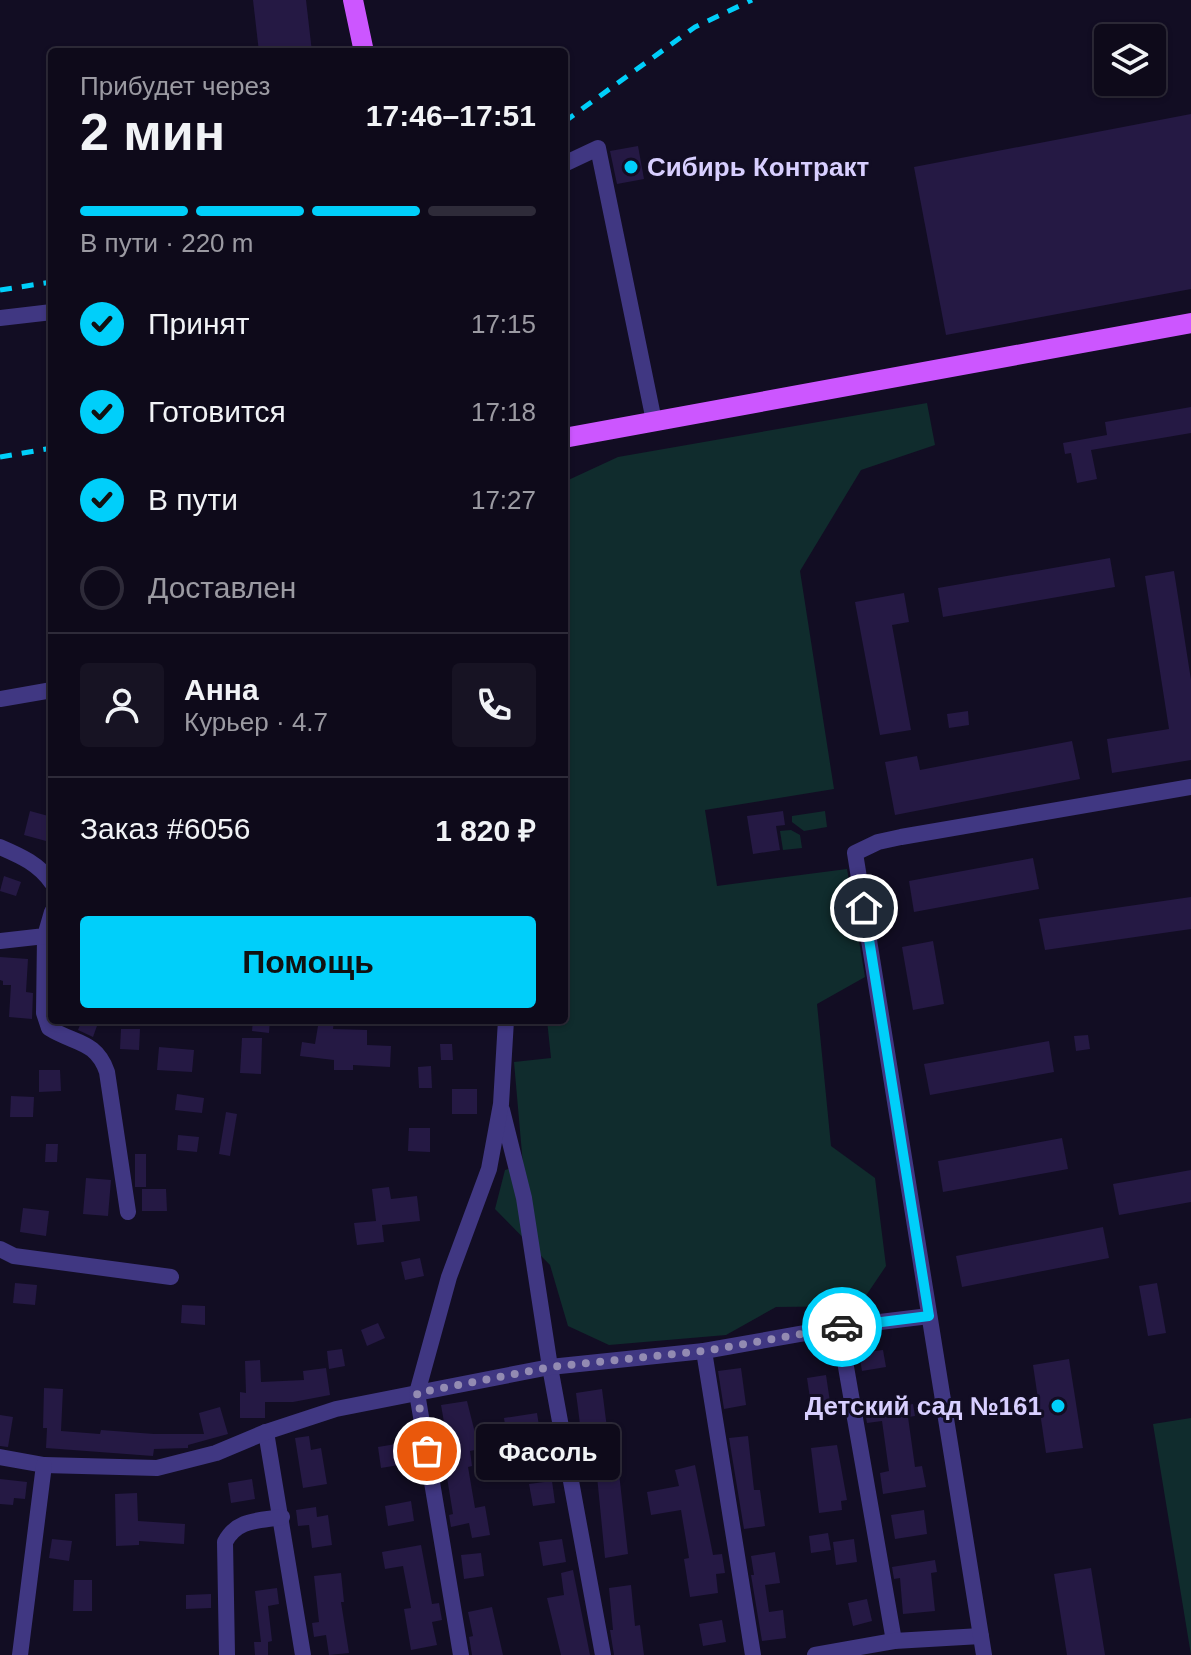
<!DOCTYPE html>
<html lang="ru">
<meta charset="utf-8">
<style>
:root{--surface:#0e0a1a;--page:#171323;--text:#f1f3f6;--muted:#9b9aa2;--line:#2e2b39;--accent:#00cffa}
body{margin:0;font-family:Helvetica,sans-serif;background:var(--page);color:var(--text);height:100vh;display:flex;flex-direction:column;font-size:30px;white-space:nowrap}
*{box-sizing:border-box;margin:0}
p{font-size:26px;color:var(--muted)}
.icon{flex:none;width:44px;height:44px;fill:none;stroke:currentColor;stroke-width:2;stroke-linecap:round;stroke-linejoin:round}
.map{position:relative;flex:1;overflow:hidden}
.details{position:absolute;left:48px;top:48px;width:520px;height:976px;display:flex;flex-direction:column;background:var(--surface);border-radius:8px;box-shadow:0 2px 6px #0004,0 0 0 2px var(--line)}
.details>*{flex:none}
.controls{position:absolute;left:1094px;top:24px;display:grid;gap:16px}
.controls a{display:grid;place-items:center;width:72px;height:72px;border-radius:8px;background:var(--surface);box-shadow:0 2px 6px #0004,0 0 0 2px var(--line);font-size:40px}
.pin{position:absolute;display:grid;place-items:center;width:68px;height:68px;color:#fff;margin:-34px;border:4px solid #fff;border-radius:50%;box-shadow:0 2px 8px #0007}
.courier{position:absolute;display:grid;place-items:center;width:80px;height:80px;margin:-40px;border:6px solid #00cffa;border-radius:50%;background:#fff;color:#222;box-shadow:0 2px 10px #0007}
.bubble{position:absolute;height:56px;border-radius:8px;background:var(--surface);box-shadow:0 2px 6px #0004,0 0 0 2px var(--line);font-size:26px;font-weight:600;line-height:56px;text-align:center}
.headline em{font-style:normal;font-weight:600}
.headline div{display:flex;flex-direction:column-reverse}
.headline{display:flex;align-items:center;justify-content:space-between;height:136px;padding:0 32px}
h1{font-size:52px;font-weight:600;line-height:60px}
.bar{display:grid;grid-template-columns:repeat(4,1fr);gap:12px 8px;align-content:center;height:96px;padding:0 32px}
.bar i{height:10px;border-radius:6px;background:var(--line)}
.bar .selected{background:var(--accent)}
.bar p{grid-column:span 4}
.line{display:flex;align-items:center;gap:20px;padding:0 32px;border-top:2px solid var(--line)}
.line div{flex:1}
.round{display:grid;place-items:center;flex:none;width:84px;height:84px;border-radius:8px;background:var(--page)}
ol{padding:0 32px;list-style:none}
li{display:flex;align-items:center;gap:24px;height:88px}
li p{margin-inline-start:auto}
li .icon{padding:8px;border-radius:50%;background:var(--accent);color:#111;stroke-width:4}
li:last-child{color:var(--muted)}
li i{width:44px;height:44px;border:4px solid var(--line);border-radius:50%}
.cta{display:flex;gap:16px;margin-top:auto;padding:16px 32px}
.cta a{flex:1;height:92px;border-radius:8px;background:var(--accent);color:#111;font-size:32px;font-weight:600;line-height:92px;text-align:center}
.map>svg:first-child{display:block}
.green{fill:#102c2d}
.building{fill:#251944}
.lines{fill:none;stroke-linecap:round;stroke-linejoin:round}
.minor{stroke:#403782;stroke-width:16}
.major{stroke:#cc56ff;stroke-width:20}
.rail{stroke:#00cffa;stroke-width:5;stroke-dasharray:12 10;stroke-linecap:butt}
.done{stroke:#938bb2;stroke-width:8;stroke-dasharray:0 14.4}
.route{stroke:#00cffa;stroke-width:10}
.poi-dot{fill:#00cffa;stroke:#120d23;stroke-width:3}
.labels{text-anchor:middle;stroke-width:6;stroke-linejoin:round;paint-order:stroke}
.poi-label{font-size:26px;font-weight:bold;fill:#d8cfff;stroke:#120d23;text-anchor:start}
</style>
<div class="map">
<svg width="1191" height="1655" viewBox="0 0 1191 1655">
<rect width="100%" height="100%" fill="#120d23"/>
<g class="green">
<polygon points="927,403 935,445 861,470 800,571 834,789 705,810 717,886 847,869 865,977 817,1004 831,1146 875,1178 886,1266 859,1306 776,1307 726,1335 609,1345 568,1326 550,1265 495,1209 505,1170 523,1165 514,1062 551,1058 547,1020 564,1020 564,482 618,457"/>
<polygon points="825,811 827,827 804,831 792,822 792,816"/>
<polygon points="791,830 800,835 802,848 783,850 780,831"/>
<polygon points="1191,1418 1191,1655 1153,1424"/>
</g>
<g class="building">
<polygon points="253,0 306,0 312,52 259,52"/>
<polygon points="1191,114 1191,289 946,335 914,167"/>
<polygon points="638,146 644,179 617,184 610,151"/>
<polygon points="1191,407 1191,433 1091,450 1097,479 1077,483 1071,453 1065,454 1063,443 1107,435 1105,422"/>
<polygon points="1110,558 1115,587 943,617 938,588"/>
<polygon points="1174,571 1191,680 1191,760 1112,773 1107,739 1169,729 1145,576"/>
<polygon points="904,593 909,622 892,625 911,730 880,735 855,602"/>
<polygon points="968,711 969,725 949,728 947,714"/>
<polygon points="1072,741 1080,779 895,815 885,762 917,756 920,770"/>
<polygon points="30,811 52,817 46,841 24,835"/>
<polygon points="783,811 785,825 776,826 780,850 753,854 747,816"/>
<polygon points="1033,858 1039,889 914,912 909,881"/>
<polygon points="4,876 21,882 16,896 0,891"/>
<polygon points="1191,897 1191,929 1045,950 1039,919"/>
<polygon points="933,941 944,1004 913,1010 902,947"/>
<polygon points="0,957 28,959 26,992 33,993 32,1019 9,1017 11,985 3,985 3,981 0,980"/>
<polygon points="82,1020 98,1023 93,1037 78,1030"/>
<polygon points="253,1020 270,1020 269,1033 252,1031"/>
<polygon points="319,1020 334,1020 333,1029 367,1030 367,1045 391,1046 390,1067 353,1065 353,1070 334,1070 334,1060 300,1056 302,1042 315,1044"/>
<polygon points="121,1029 140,1029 139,1050 120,1049"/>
<polygon points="1088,1035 1090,1049 1076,1051 1074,1036"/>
<polygon points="242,1038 262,1038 261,1074 240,1073"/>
<polygon points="1049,1041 1054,1072 930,1095 924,1064"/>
<polygon points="440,1044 452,1044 453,1060 441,1060"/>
<polygon points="159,1047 194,1050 192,1072 157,1070"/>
<polygon points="431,1066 432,1088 419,1088 418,1067"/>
<polygon points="39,1070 60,1070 61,1091 39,1092"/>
<rect x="452" y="1089" width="25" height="25"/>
<polygon points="177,1094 204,1098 202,1113 175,1110"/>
<polygon points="11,1096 34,1097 33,1117 10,1117"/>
<polygon points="226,1112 237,1114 230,1156 219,1154"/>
<polygon points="409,1128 430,1128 430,1152 408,1151"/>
<polygon points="178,1135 199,1137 197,1152 177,1150"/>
<polygon points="1062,1138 1068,1169 943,1192 938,1161"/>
<polygon points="46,1144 58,1144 57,1162 45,1162"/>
<rect x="135" y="1154" width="11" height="33"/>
<polygon points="1191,1170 1191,1202 1119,1215 1113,1184"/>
<polygon points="86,1178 111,1180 108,1216 83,1214"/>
<polygon points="389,1187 391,1199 417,1196 420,1221 382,1225 384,1242 357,1245 354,1223 376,1221 372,1189"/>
<polygon points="142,1189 166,1189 167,1211 142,1211"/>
<polygon points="23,1208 49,1211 46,1236 20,1232"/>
<polygon points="1103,1227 1109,1258 962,1287 956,1256"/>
<polygon points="420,1258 424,1276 405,1280 401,1262"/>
<polygon points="15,1283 37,1285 35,1305 13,1303"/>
<polygon points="1157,1283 1166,1333 1148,1336 1139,1286"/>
<polygon points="182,1305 205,1306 205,1325 181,1323"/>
<polygon points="378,1323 385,1338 367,1346 361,1330"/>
<polygon points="342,1349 345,1366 329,1369 327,1351"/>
<polygon points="883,1350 886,1367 862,1371 859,1353"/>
<polygon points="1069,1359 1083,1448 1046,1453 1033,1365"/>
<polygon points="260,1360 261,1382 304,1380 303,1371 326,1368 330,1395 293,1402 265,1402 265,1418 240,1418 240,1392 246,1393 245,1361"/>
<polygon points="741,1368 746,1405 724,1409 718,1371"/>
<polygon points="826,1375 830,1402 811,1405 807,1378"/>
<polygon points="44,1388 63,1389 61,1431 100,1434 101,1430 154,1434 204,1434 199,1413 220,1407 228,1434 188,1445 188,1448 154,1449 153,1456 46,1448 47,1428 43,1428"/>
<polygon points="602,1389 607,1428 581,1432 576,1393"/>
<polygon points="467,1401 479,1449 470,1451 472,1466 468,1467 475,1508 485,1506 490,1535 472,1538 469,1523 451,1527 449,1515 453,1514 439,1429 445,1428 441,1405"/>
<polygon points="913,1404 915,1416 908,1417 915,1467 922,1466 926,1487 883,1494 880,1473 889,1471 882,1421 867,1423 865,1412"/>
<polygon points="537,1413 543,1451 523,1454 520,1435 507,1437 504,1418"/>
<polygon points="0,1415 13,1417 8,1447 0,1446"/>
<polygon points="309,1436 311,1450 321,1448 327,1484 303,1488 295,1438"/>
<polygon points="748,1436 754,1490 760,1490 765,1526 744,1529 729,1438"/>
<polygon points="402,1443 405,1464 381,1468 378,1447"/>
<polygon points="837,1445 847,1500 841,1501 842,1510 819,1513 811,1448"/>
<polygon points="695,1465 713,1555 722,1554 725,1573 716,1574 718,1593 690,1597 684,1559 689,1558 681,1510 651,1515 647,1492 679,1486 675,1470"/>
<polygon points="619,1473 628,1554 605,1558 597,1476"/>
<polygon points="0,1479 27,1482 25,1499 14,1498 13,1505 0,1504"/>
<polygon points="252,1479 255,1499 231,1503 228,1483"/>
<polygon points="552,1481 555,1503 533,1506 529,1484"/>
<polygon points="137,1493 138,1521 185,1524 184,1544 139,1541 139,1545 116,1546 115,1494"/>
<polygon points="411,1501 414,1521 388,1526 385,1506"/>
<polygon points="316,1507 317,1517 328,1515 332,1545 312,1548 309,1525 298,1526 296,1510"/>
<polygon points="924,1510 927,1534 895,1539 891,1515"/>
<polygon points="828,1533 831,1550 811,1553 809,1536"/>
<polygon points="52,1539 72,1541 69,1561 49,1558"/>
<polygon points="562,1539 566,1562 543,1566 539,1542"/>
<polygon points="854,1539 857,1562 836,1565 833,1542"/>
<polygon points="421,1545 432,1604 439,1603 442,1620 432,1622 437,1645 411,1650 404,1609 411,1608 403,1566 385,1569 382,1552"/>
<polygon points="775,1552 780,1583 765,1585 769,1612 783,1610 786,1638 762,1641 751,1575 754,1575 751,1556"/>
<polygon points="481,1553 484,1576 464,1579 461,1555"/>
<polygon points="935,1560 937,1572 931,1573 935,1611 903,1614 900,1578 894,1579 892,1567"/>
<polygon points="1091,1568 1105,1655 1067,1655 1054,1574"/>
<polygon points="573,1570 590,1655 561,1655 547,1598 564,1595 561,1573"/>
<polygon points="341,1573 344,1602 341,1602 349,1653 329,1655 326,1635 314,1637 312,1623 319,1622 314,1576"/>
<polygon points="74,1580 92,1580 92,1611 73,1611"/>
<polygon points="631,1585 635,1626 640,1625 644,1655 614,1655 610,1630 613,1630 609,1588"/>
<polygon points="277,1588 279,1604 268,1606 272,1641 268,1642 268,1655 255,1655 254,1642 261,1642 255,1591"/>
<polygon points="211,1594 211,1608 186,1609 186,1595"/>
<polygon points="867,1599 872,1621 853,1626 848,1603"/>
<polygon points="492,1607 503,1655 472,1655 469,1637 473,1636 468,1612"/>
<polygon points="722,1620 726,1642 703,1646 699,1624"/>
</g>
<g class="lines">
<g class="minor">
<polyline points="564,164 598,148 654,421"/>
<polyline points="0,318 52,312"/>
<polyline points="0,699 52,690"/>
<path d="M0,847C21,856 39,864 52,883"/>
<path d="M45,936L44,1013L49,1028C74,1044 96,1040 107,1072L128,1212"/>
<polyline points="0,941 45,936 52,912"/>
<polyline points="502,1110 524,1198 550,1367 603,1655"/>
<polyline points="0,1249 14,1256 171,1277"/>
<polyline points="839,1327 894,1641"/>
<polyline points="704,1351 753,1655"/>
<polyline points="266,1432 303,1655"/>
<polyline points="0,1457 44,1465 157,1468 216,1453 266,1432 336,1409 417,1393 550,1367 704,1351 839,1327 929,1316"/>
<polyline points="20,1655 44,1465"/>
<path d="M227,1655L225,1542C237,1519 258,1521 282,1517"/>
<polyline points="461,1655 417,1393 449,1277 489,1169 501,1104 506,1020"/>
<polyline points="815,1655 894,1641 981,1636"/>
<polyline points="984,1655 855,853 878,842 901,837 1191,787"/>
</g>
<g class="major">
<polyline points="353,0 364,52"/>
<polyline points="564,438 1191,323"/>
</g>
<g class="rail">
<polyline points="564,122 695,27 752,0"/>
<polyline points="0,290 52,282"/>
<polyline points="0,457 52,448"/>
</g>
</g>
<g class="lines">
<polyline class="done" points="427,1451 417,1393 550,1367 704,1351 842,1327"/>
<polyline class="route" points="842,1327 929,1316 864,908"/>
</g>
<g class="poi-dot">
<circle cx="631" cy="167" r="8"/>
<circle cx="1058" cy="1406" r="8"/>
</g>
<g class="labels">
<g class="poi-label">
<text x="647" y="176">Сибирь Контракт</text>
<text x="1042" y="1415" text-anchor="end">Детский сад №161</text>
</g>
</g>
</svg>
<div class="controls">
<a><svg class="icon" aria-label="layers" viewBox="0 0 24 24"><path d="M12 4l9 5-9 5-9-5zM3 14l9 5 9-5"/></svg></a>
</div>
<div class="pin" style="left:427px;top:1451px;background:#ea580c"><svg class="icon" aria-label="bag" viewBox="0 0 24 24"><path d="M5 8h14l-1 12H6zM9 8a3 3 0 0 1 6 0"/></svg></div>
<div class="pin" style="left:864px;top:908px;background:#1f2937"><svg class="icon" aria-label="home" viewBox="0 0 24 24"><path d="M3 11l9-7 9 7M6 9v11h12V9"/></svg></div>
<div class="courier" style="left:842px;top:1327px"><svg class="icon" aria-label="car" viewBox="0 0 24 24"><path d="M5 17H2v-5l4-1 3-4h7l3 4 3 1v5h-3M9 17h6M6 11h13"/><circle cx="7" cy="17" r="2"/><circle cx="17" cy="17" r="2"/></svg></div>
<div class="bubble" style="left:476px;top:1424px;width:144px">Фасоль</div>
<section class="details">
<div class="headline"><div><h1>2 мин</h1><p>Прибудет через</p></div><em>17:46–17:51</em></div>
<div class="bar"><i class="selected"></i><i class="selected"></i><i class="selected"></i><i></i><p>В пути · 220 m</p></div>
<ol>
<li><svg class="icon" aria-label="check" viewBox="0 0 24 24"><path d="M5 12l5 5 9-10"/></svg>Принят<p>17:15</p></li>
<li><svg class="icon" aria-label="check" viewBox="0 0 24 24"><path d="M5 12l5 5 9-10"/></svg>Готовится<p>17:18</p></li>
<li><svg class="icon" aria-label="check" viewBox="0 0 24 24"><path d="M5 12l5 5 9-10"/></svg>В пути<p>17:27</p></li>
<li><i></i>Доставлен</li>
</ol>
<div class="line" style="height:144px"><a class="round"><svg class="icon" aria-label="person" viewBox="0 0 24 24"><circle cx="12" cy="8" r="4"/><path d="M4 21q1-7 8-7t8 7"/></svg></a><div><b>Анна</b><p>Курьер · 4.7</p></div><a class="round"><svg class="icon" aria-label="phone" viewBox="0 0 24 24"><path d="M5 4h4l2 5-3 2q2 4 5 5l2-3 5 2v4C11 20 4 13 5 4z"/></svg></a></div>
<div class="line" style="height:104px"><div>Заказ #6056</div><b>1 820 ₽</b></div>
<div class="cta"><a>Помощь</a></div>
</section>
</div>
